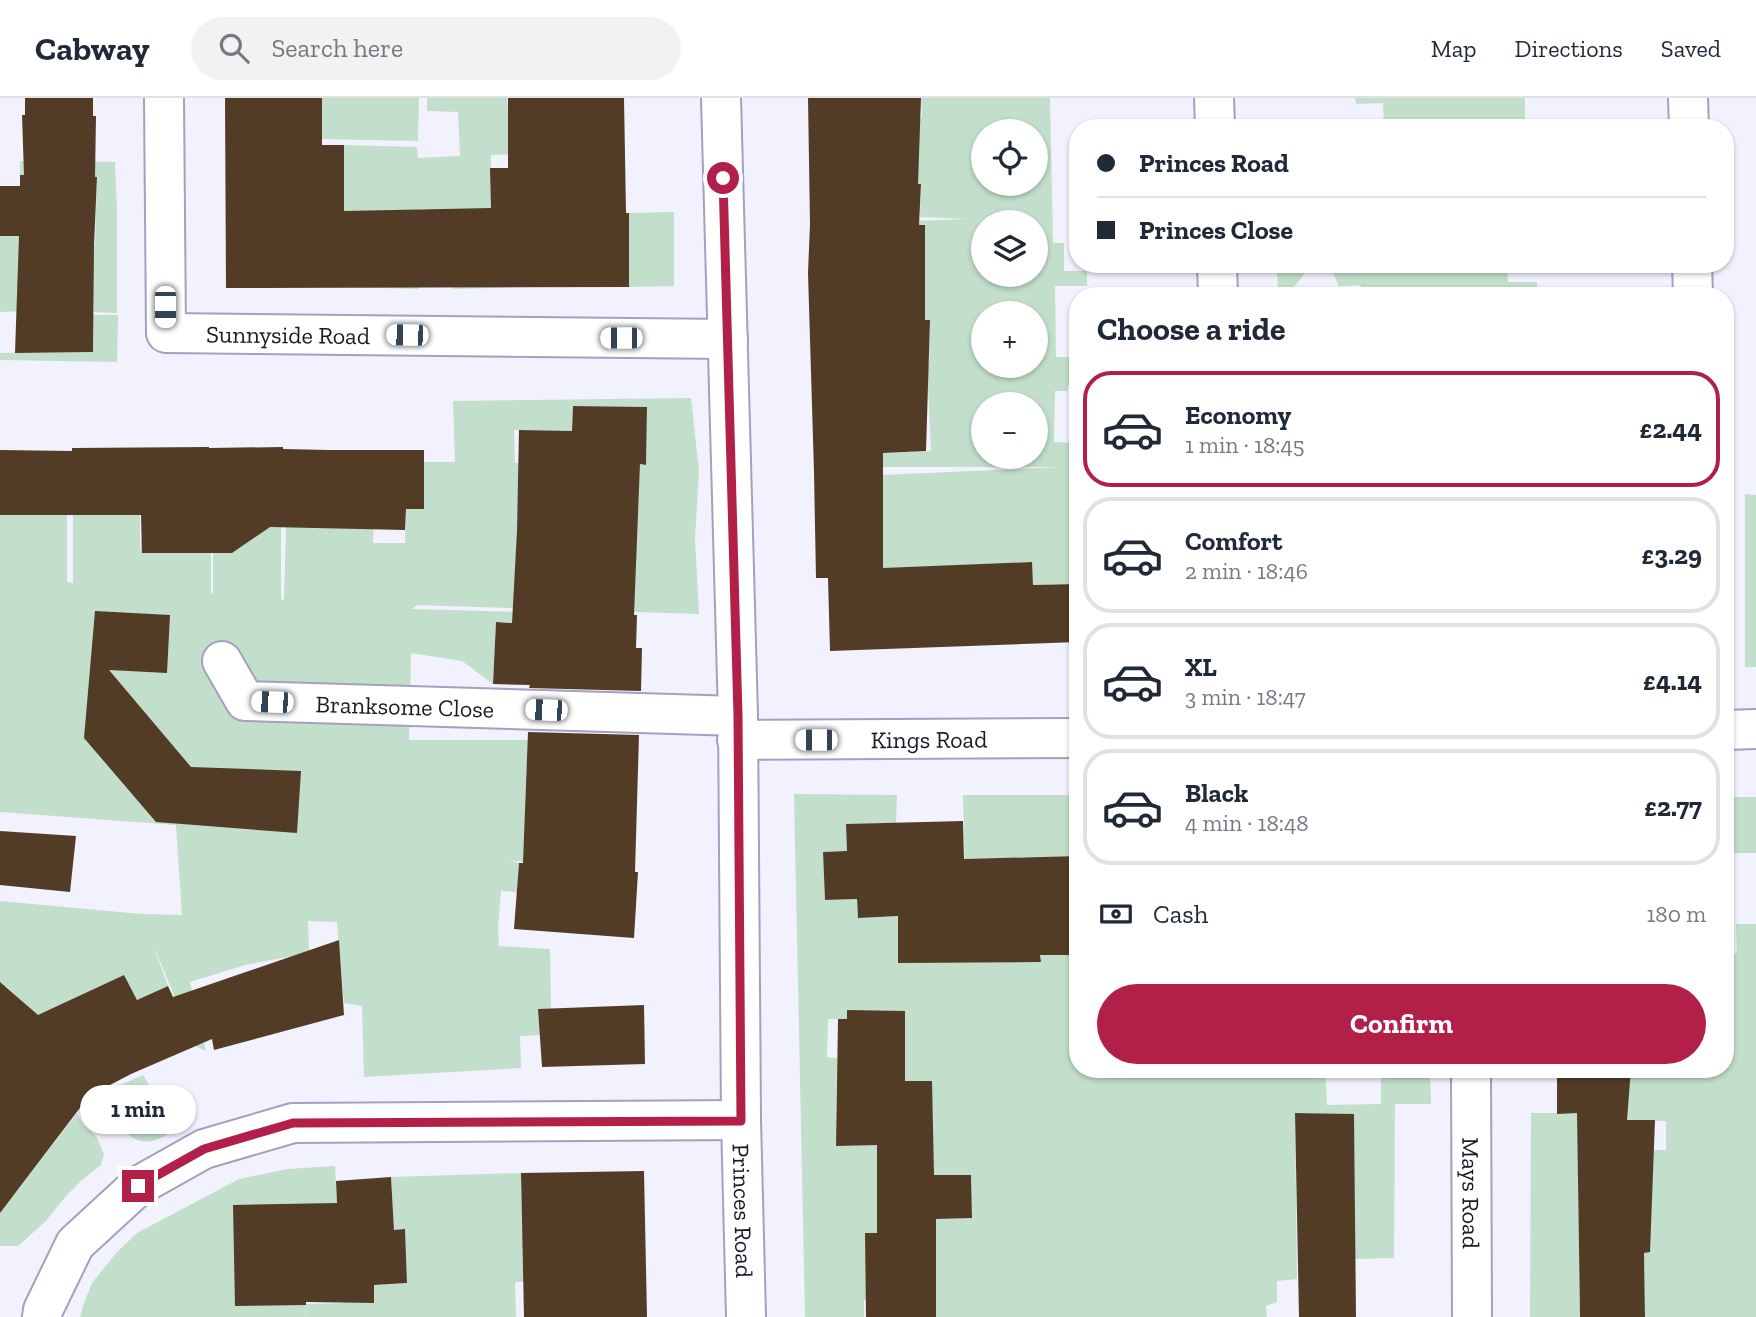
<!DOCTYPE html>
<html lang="en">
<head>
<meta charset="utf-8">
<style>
	body { margin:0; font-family:"Zilla Slab",serif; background:#f2f2f3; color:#1f2937; height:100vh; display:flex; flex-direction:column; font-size:26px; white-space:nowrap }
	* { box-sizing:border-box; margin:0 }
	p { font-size:23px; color:#747a83 }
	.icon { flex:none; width:38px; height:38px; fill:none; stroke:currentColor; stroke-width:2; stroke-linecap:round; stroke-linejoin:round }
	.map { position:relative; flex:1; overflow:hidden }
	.details { position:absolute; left:1069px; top:189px; width:665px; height:791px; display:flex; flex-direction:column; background:#fff; border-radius:28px; box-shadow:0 2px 5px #0004 }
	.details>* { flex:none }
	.top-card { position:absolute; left:1069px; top:21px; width:665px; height:154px; border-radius:28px; box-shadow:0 2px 5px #0004; display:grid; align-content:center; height:154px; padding:0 28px; background:#fff }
	.fabs { position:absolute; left:971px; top:21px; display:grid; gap:14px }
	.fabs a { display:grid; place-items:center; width:77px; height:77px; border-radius:50%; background:#fff; box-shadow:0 2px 5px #0004; font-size:35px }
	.end { position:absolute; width:32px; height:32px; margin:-16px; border:9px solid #b22049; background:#fff; box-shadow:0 0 0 4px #fff }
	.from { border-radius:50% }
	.bubble { position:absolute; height:49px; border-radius:24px; background:#fff; box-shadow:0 2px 5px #0004; font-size:23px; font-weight:700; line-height:49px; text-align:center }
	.car { position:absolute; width:21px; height:42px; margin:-21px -10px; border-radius:9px; box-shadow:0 0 5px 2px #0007; background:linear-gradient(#fff 24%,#345 0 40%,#fff 0 76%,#345 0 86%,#fff 0) }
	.top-card b { display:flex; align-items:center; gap:24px; height:66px; font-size:26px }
	.top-card b+b { border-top:2px solid #e0e1e3 }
	.top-card i { width:18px; height:18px; background:#1f2937 }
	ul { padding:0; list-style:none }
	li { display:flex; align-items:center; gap:21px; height:116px; margin:0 14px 10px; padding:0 14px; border:4px solid #e0e1e3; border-radius:28px }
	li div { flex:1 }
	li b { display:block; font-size:26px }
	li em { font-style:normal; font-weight:700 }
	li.active { border-color:#b22049 }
	li>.icon { width:63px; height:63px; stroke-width:1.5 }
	h2 { padding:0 28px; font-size:32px; line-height:84px }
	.pay { display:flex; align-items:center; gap:18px; height:77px; padding:0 28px; font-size:26px }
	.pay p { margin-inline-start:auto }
	.primary-button { display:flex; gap:14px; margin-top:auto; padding:14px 28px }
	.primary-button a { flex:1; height:80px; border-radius:42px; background:#b22049; color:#fff; font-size:28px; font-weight:700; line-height:80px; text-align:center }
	header { display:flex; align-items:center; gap:42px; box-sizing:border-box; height:98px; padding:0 35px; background:#fff; border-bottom:2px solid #e0e1e3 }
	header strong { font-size:33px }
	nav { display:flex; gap:38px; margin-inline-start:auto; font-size:24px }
	.search { width:490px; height:63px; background:#f2f2f3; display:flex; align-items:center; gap:18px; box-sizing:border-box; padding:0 24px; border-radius:38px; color:#747a83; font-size:26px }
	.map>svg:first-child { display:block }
	.green { fill:#c2dfcb; fill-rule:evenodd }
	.building { fill:#533c26 }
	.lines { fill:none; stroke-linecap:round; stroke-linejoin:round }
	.minor-casing { stroke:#a3a0c0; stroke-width:42 }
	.minor { stroke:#fff; stroke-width:38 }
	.route { stroke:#b22049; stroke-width:9 }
	.labels { text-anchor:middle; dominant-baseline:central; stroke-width:7; stroke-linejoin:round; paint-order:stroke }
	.street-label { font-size:24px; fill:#1c1a26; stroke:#f2f1fe }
</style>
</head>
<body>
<header>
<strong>Cabway</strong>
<div class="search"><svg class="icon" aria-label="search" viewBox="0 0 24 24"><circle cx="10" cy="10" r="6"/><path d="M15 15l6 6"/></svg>Search here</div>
<nav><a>Map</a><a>Directions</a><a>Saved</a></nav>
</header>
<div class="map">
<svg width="1756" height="1219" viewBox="0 0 1756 1219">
	<rect width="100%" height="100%" fill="#f2f1fe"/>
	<path class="green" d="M322,0H419L418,43L322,41Z
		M427,0H507L508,13L537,56L491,57V113L528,189L453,191L451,113L418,111V191L342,189L344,47L417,49L418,60L460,58L458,14L427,13Z
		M921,0H1050L1053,145H1064V173H1087V188H1055L1056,259H1078V287H1068L1067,293H1055L1054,344L1072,345V357L1078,358V486L1033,487L1031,464L943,468L871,479L882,377L1061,369H883V355L931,353L928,290L883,291L929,267L930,231H919L885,128V124L968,121L920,119L921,87H880L879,54H919V24L922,18ZM984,33H1036V86H984ZM984,124H1036V177H984ZM984,215H1036V268H984ZM984,306H1036V359H984Z
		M1355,0H1525V24H1516V30H1384L1383,5L1356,6Z
		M20,63L115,64L117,112V215L94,214L93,172L29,213L0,214V138H19L20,147L95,148L97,80L20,77Z
		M674,114V188L629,189V115Z
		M1277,166H1301L1307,173L1292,191L1298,198H1278Z
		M1334,166H1507L1508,184H1537L1538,198H1367L1360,187L1339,188L1331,171Z
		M93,217H118L117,264L0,262V255L93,254Z
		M691,300L699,373L695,441L699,516L417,507L412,511L555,515V526L496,524L493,586L462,563L411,555L409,642H528L525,712L558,768L508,762L519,765L517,794L501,793L498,829L499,848L550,851L551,911H538L540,937L520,938L521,970L364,979L362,908L344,905L337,824L308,823L309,855L245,867L190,884L206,953L195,948L152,844L168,888L137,902L124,877L92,892L104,916L43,923L6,888L0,892V803L141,816L182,817L176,727L0,714V417H67V484L73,485V416L140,415V454L142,438H171L211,415V495L213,496V455H232L255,439L256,427H281V501L284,502L286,429L374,416L373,445H405L406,411H423L424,364H455L453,303ZM573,308L647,309L646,367L640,366L637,438L517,433L518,394L563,395L564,365H515L514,332L572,333Z
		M1745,396L1756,397V569H1745Z
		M794,696L897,697L896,726H846L847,753L823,754L825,802L857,801L858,820L898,818V849L967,848L963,697H1078V758L969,761L1041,863L1040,857H1078V971H1325L1327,1007L1381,1006V971H1430L1431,1006H1395L1394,1160L1355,1161L1354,1016L1295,1015L1297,1181L1277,1183V1204L1266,1208L1267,1219H936L935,1121L972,1120L971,1077H930L877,1055V1135L865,1136L866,1177L886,1202H864V1219H805ZM847,913H905V983H931L836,1048L837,960L827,959L828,921H847Z
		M1726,699H1756V755H1726Z
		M1736,826H1756V1219H1645L1644,1155L1653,1052H1666V1023L1580,1021L1578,1091L1580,1219H1530L1531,1015H1627L1631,971H1726V856L1737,855Z
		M143,977L168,1018L184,1014V1028C173,1033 163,1040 152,1043C126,1049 110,1013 102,995Z
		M77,1015L83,1027L96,1038L104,1056L101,1067L82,1082L66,1098L45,1124L18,1148H0V1081L17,1093Z
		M335,1068L340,1155L235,1158L236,1208L342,1205H374V1187L407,1185L405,1132H394L391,1079L521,1075L522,1130L538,1184H515L516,1219H306L305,1217V1219H80L83,1208L92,1185L117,1154L137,1135L239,1081L287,1071Z"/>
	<path class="building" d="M25,0H93V18H96L95,79H97L94,148L93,254L15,255L19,138H0V88H20V77H24L22,17H25Z
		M225,0H322V47H344V113L491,110L490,70H508V0H624L626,115H629V189L226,190Z
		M808,0H921L918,86H921L919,127H925V222H930L926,353L883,355V470L1032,464L1033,487L1078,486V544L830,553L828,480H816L814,374L808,175L810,126Z
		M573,308L647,309L646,367L640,366L634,517H637L636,550H642L641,593L529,590L530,587L493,586L496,524L512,525L517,433L519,332L572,333Z
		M209,349V350L283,349V351L329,352H424V411H406L405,432L270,429L232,455H142L141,417H0V352L72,353V350Z
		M95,513L170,517L167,575L109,572L191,669L301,673L297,735L156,724L84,640Z
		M528,634L639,637L635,774H638L634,840L514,831L519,765H523Z
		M963,723L964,761L1078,758V857H1040L1041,864L898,865V818L858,820L857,801L825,802L823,754L847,753L846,726Z
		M0,733L76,738L70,794L0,787Z
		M339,842L344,917L214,952L212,941L131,976L89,998L0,1115V884L38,917L124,877L137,902L168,888L173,899Z
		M644,907L645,966L542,969L538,911Z
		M847,912L905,913V983H932L934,1077H971L972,1120L936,1121V1219H866L865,1135H877V1047L836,1048L838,921H847Z
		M1557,971H1631L1627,1022H1655L1650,1154L1644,1155L1645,1219H1580L1577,1015L1557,1016Z
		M1295,1015L1354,1016L1356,1219H1299Z
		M644,1073L647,1219H524L521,1075Z
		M391,1079L394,1132L405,1131L407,1185L374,1187V1205L306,1204V1207L235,1208L233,1107L337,1105L336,1083Z"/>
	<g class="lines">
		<defs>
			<g id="minor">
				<path id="s1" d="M164,0L166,235L728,241"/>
				<path id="s2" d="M721,0L738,618L741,1022L746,1219"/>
				<path d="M1214,0L1215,30"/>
				<path d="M1688,0L1689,30"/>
				<path d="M1217,166L1218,198"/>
				<path d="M1692,166L1693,198"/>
				<path id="s3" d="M222,563L245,603L738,618"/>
				<path d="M1726,632L1756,631"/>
				<path id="s4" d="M737,642L1078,640"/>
				<path id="s5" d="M1471,971L1472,1219"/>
				<path d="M42,1219L43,1212L75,1146L138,1088L204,1051L293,1025L741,1022"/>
			</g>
		</defs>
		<use href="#minor" class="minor-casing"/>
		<use href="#minor" class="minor"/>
	</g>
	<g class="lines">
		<path class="route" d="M138,1088L204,1051L293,1025L741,1023L738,618L723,80"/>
	</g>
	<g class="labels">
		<g class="street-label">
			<text stroke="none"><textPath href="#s1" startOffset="357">Sunnyside Road</textPath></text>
			<text stroke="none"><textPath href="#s3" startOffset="206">Branksome Close</textPath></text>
			<text stroke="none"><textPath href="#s4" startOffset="192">Kings Road</textPath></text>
			<text stroke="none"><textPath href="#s5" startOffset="124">Mays Road</textPath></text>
			<text stroke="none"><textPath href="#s2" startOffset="1113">Princes Road</textPath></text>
		</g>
	</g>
</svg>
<div class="fabs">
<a><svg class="icon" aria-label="locate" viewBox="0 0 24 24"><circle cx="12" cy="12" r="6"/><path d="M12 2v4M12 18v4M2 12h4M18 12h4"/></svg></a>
<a><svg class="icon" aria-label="layers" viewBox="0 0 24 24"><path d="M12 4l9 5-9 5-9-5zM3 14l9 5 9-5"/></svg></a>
<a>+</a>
<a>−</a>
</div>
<i class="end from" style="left:723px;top:80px"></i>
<i class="end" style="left:138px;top:1088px"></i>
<div class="bubble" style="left:80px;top:987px;width:116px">1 min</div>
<i class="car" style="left:165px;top:209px;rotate:180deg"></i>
<i class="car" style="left:407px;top:237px;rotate:271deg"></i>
<i class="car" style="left:621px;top:240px;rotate:270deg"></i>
<i class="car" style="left:272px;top:604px;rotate:272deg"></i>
<i class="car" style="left:546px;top:612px;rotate:272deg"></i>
<i class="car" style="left:816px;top:642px;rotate:270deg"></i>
<div class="top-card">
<b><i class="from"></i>Princes Road</b>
<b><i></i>Princes Close</b>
</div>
<section class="details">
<h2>Choose a ride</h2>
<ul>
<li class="active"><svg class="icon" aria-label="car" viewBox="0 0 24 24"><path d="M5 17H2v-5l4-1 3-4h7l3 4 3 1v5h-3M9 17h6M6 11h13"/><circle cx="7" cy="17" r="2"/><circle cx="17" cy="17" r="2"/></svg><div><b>Economy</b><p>1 min · 18:45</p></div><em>£2.44</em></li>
<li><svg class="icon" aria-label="car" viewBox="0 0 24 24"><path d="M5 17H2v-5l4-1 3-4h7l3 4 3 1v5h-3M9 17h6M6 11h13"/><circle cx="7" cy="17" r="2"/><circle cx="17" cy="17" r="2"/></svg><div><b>Comfort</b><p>2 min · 18:46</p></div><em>£3.29</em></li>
<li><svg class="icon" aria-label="car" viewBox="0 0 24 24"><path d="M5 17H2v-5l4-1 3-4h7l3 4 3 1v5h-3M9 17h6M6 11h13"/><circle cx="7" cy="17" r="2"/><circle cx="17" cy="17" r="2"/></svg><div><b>XL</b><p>3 min · 18:47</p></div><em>£4.14</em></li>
<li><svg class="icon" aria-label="car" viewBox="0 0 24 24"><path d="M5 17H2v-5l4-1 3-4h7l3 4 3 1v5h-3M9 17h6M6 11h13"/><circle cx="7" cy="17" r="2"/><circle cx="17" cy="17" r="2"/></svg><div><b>Black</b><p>4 min · 18:48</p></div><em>£2.77</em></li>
</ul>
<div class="pay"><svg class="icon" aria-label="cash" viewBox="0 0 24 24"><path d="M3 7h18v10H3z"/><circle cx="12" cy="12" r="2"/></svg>Cash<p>180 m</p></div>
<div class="primary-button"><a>Confirm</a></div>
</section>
</div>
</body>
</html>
